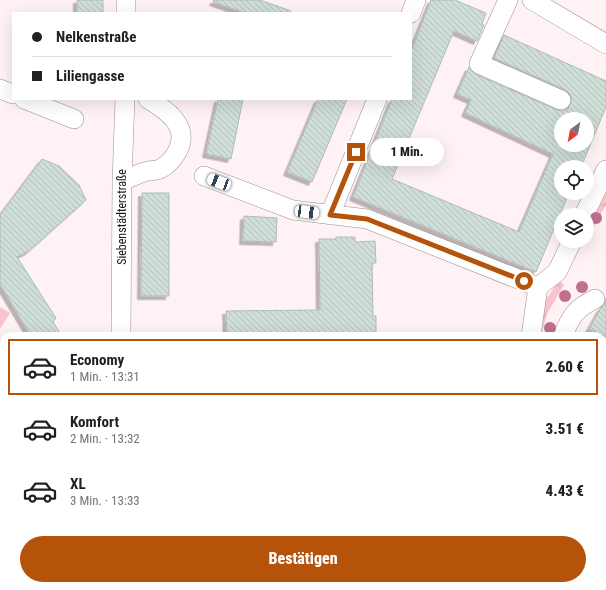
<!DOCTYPE html>
<html lang="de">
<head>
<meta charset="utf-8">
<style>
	body { margin:0; font-family:"Roboto Condensed",sans-serif; background:#f2f2f2; color:#202124; height:100vh; display:flex; flex-direction:column; font-size:15px; white-space:nowrap }
	* { box-sizing:border-box; margin:0 }
	p { font-size:13px; color:#757577 }
	.icon { flex:none; width:22px; height:22px; fill:none; stroke:currentColor; stroke-width:2; stroke-linecap:round; stroke-linejoin:round }
	.map { position:relative; flex:1; overflow:hidden }
	.drawer { position:absolute; left:0px; top:332px; width:606px; height:258px; display:flex; flex-direction:column; background:#fff; border-radius:12px 12px 0 0; box-shadow:0 4px 16px #0002 }
	.drawer>* { flex:none }
	.banner { position:absolute; left:12px; top:12px; width:400px; height:88px; border-radius:0px; box-shadow:0 4px 16px #0002; display:grid; align-content:center; height:88px; padding:0 20px; background:#fff }
	.needle { width:26px; rotate:212deg }
	.buttons { position:absolute; left:554px; top:112px; display:grid; gap:8px }
	.buttons a { display:grid; place-items:center; width:40px; height:40px; border-radius:50%; background:#fff; box-shadow:0 4px 16px #0002; font-size:20px }
	.end { position:absolute; width:18px; height:18px; margin:-9px; border:5px solid #b45309; background:#fff; box-shadow:0 0 0 2px #fff }
	.from { border-radius:50% }
	.bubble { position:absolute; height:28px; border-radius:14px; background:#fff; box-shadow:0 4px 16px #0002; font-size:13px; font-weight:800; line-height:28px; text-align:center }
	.car { position:absolute; width:12px; height:24px; margin:-12px -6px; border-radius:5px; box-shadow:0 0 3px 1px #0007; background:linear-gradient(#fff 24%,#345 0 40%,#fff 0 76%,#345 0 86%,#fff 0) }
	.banner b { display:flex; align-items:center; gap:14px; height:38px; font-size:15px }
	.banner b+b { border-top:1px solid #e0e0e0 }
	.banner i { width:10px; height:10px; background:#202124 }
	ul { padding:7px 0 0; list-style:none }
	li { display:flex; align-items:center; gap:12px; height:56px; margin:0 8px 6px; padding:0 12px; border:2px solid transparent; border-radius:0px }
	li div { flex:1 }
	li b { display:block; font-size:15px }
	li em { font-style:normal; font-weight:800 }
	li.on { border-color:#b45309 }
	li>.icon { width:36px; height:36px; stroke-width:1.5 }
	.primary-button { display:flex; gap:8px; margin-top:auto; padding:8px 20px }
	.primary-button a { flex:1; height:46px; border-radius:24px; background:#b45309; color:#fff; font-size:16px; font-weight:800; line-height:46px; text-align:center }
	.map>svg:first-child { display:block }
	.grass { fill:url(#grass-tufts) }
	.pitch { fill:#f9c3cd }
	.building { fill:url(#building-back-hatch); stroke:#afbcb6; fill-rule:evenodd; filter:url(#shadow) }
	.lines { fill:none; stroke-linecap:round; stroke-linejoin:round }
	.minor-casing { stroke:#9c8e90; stroke-width:20 }
	.minor { stroke:#fff; stroke-width:19 }
	.tree { fill:#bf708f }
	.route { stroke:#b45309; stroke-width:5 }
	.labels { text-anchor:middle; dominant-baseline:central; stroke-width:3.5; stroke-linejoin:round; paint-order:stroke }
	.street-label { font-size:12px; fill:#1b1617; stroke:#fff }
</style>
</head>
<body>
<div class="map">
<svg width="606" height="590" viewBox="0 0 606 590">
	<defs>
		<pattern id="grass-tufts" width="24" height="20" patternUnits="userSpaceOnUse"><rect width="24" height="20" fill="#f9c3cd"/><path d="M3 7l-1-3M5 7V3M7 7l1-3M15 17l-1-3M17 17v-4M19 17l1-3" fill="none" stroke="#d5a7af"/></pattern>
		<pattern id="building-back-hatch" width="6" height="6" patternUnits="userSpaceOnUse"><rect width="6" height="6" fill="#d0ded8"/><path d="M-1 5l2 2M0 0l6 6M5-1l2 2" fill="none" stroke="#b2beb9"/></pattern>
		<filter id="shadow"><feDropShadow dx="-3.5" dy="3.5" stdDeviation="0" flood-color="#0004"/></filter>
	</defs>
	<rect width="100%" height="100%" fill="#fff2f4"/>
	<path class="grass" d="M606,185V205L587,239V228Z
		M559,280L564,285L547,314L541,336H536L545,301Z
		M513,586H592V590H513Z"/>
	<path class="pitch" d="M0,307L10,313L0,329Z"/>
	<path class="building" d="M77,0H103V13H77Z
		M214,0H260L291,11V13H245L213,2Z
		M431,0H455L486,13L482,24L484,25L477,41L454,31L392,179L519,232L553,154L465,113L471,100L457,94L469,67L475,74L557,110L563,111L568,109L572,99L570,94L566,90L494,58L504,35L606,81V107L581,167H561V193H569L536,272L353,197L392,99H411V51ZM561,119H587V145H561Z
		M218,99H243L231,159L206,154Z
		M318,99H347L312,182L287,172Z
		M42,159L59,166L79,185L86,200L29,251L17,257L56,318L53,322L62,336H31L0,284V215Z
		M142,193H169V296H141Z
		M244,216L277,218L276,242L243,241Z
		M336,237H355V242L375,241L376,263H372L373,316H376V336H227L226,311L320,310L319,239H336Z
		M606,298V337L589,329L600,309L604,305Z"/>
	<g class="lines">
		<defs>
			<path id="minor" d="M508,0L479,64L561,100
				M532,0L606,44
				M126,13V0
				M411,13L416,0
				M0,89L13,94
				M24,99L74,119
				M204,176L293,210L367,219L538,287
				M122,181C130,178 139,173 148,171C152,170 156,171 160,169C168,165 173,159 177,152C191,127 167,110 148,99
				M330,215L377,99
				M584,215L606,170
				M121,336L122,181L125,99
				M531,336L538,287L557,272L572,241
				M563,336C570,317 576,308 595,299
				M0,381L4,383
				M602,391H606
				M99,590V586"/>
		</defs>
		<use href="#minor" class="minor-casing"/>
		<use href="#minor" class="minor"/>
	</g>
	<g class="tree">
		<circle cx="596" cy="218" r="6"/>
		<circle cx="582" cy="287" r="6"/>
		<circle cx="565" cy="296" r="6"/>
		<circle cx="550" cy="328" r="6"/>
	</g>
	<g class="lines">
		<path class="route" d="M356,152L330,215L367,219L524,281"/>
	</g>
	<g class="labels">
		<g class="street-label">
			<text transform="translate(122 217) rotate(-90)">Siebenstädterstraße</text>
		</g>
	</g>
</svg>
<div class="buttons">
<a><svg class="needle" viewBox="-14 -14 28 28"><path d="M0-13l5 13h-10z" fill="#e53935"/><path d="M0 13l5-13h-10z" fill="#757577"/></svg></a>
<a><svg class="icon" aria-label="locate" viewBox="0 0 24 24"><circle cx="12" cy="12" r="6"/><path d="M12 2v4M12 18v4M2 12h4M18 12h4"/></svg></a>
<a><svg class="icon" aria-label="layers" viewBox="0 0 24 24"><path d="M12 4l9 5-9 5-9-5zM3 14l9 5 9-5"/></svg></a>
</div>
<i class="end from" style="left:524px;top:281px"></i>
<i class="end" style="left:356px;top:152px"></i>
<div class="bubble" style="left:370px;top:138px;width:74px">1 Min.</div>
<i class="car" style="left:219px;top:182px;rotate:291deg"></i>
<i class="car" style="left:307px;top:212px;rotate:97deg"></i>
<div class="banner">
<b><i class="from"></i>Nelkenstraße</b>
<b><i></i>Liliengasse</b>
</div>
<section class="drawer">
<ul>
<li class="on"><svg class="icon" aria-label="car" viewBox="0 0 24 24"><path d="M5 17H2v-5l4-1 3-4h7l3 4 3 1v5h-3M9 17h6M6 11h13"/><circle cx="7" cy="17" r="2"/><circle cx="17" cy="17" r="2"/></svg><div><b>Economy</b><p>1 Min. · 13:31</p></div><em>2.60 €</em></li>
<li><svg class="icon" aria-label="car" viewBox="0 0 24 24"><path d="M5 17H2v-5l4-1 3-4h7l3 4 3 1v5h-3M9 17h6M6 11h13"/><circle cx="7" cy="17" r="2"/><circle cx="17" cy="17" r="2"/></svg><div><b>Komfort</b><p>2 Min. · 13:32</p></div><em>3.51 €</em></li>
<li><svg class="icon" aria-label="car" viewBox="0 0 24 24"><path d="M5 17H2v-5l4-1 3-4h7l3 4 3 1v5h-3M9 17h6M6 11h13"/><circle cx="7" cy="17" r="2"/><circle cx="17" cy="17" r="2"/></svg><div><b>XL</b><p>3 Min. · 13:33</p></div><em>4.43 €</em></li>
</ul>
<div class="primary-button"><a>Bestätigen</a></div>
</section>
</div>
</body>
</html>
